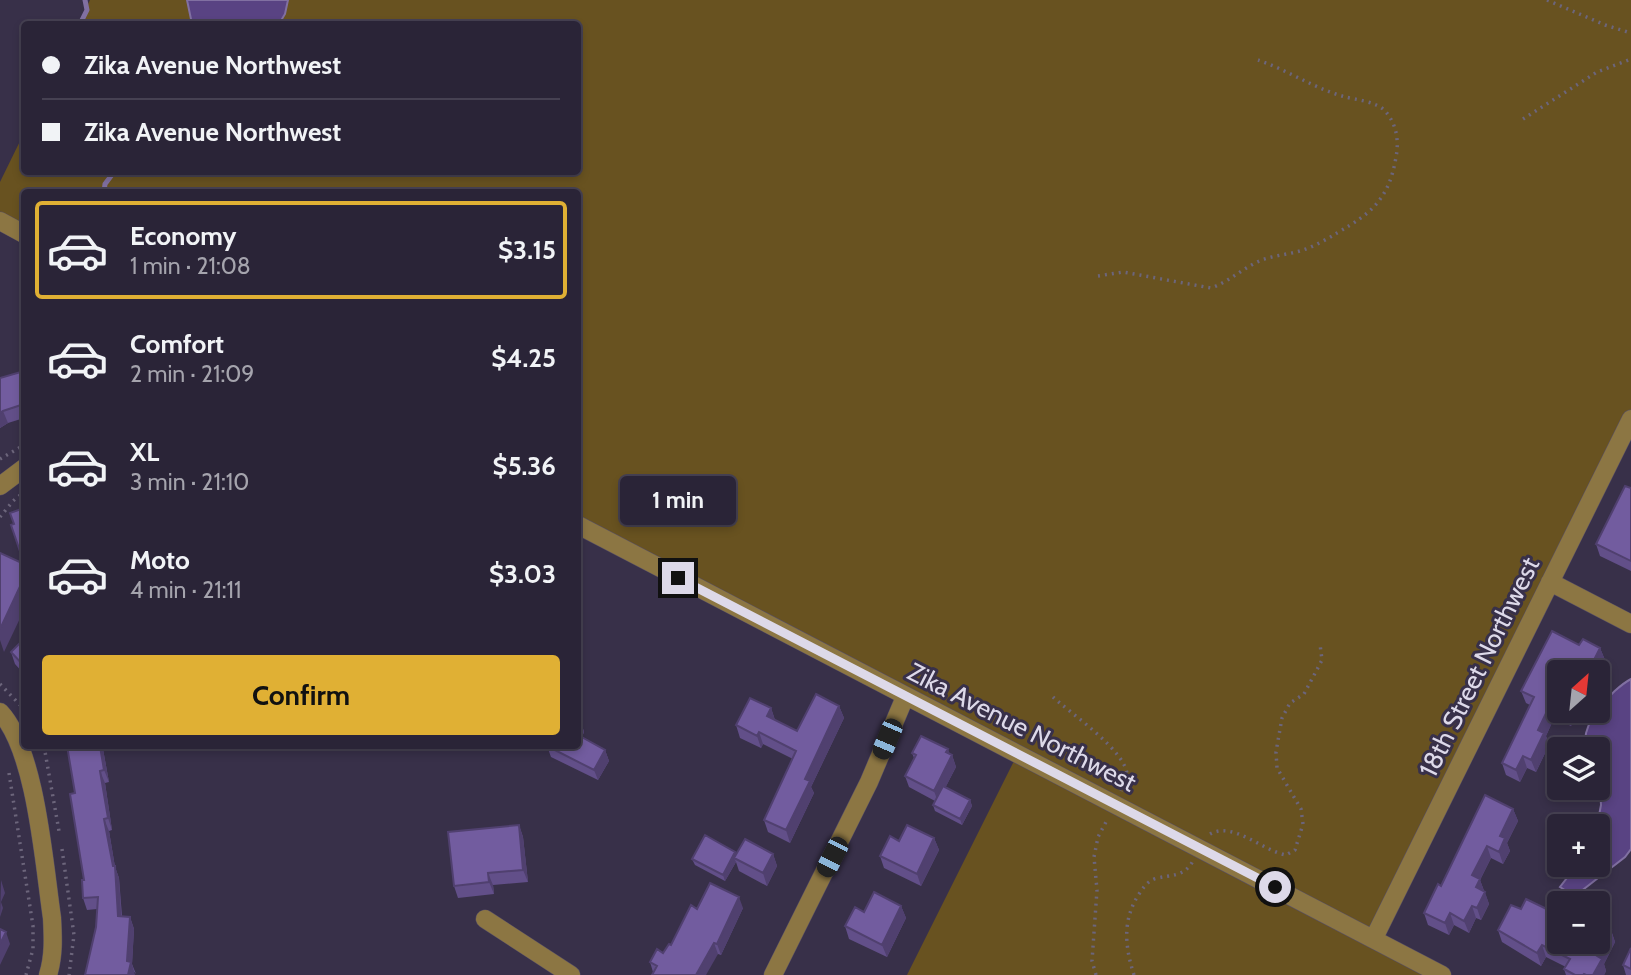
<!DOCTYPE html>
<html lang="en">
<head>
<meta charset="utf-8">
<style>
	body { margin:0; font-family:Cabin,sans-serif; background:#363042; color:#f1f3f6; height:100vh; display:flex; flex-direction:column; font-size:26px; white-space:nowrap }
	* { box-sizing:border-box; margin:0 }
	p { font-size:23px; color:#a5a4ad }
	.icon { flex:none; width:38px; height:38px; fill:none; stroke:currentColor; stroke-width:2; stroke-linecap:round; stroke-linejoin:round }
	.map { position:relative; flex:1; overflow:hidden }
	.panel { position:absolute; left:21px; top:189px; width:560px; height:560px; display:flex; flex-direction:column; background:#2a2437; border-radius:7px; box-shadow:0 4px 10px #0003,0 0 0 2px #464152 }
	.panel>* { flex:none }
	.guide { position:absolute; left:21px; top:21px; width:560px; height:154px; border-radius:7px; box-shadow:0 4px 10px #0003,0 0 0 2px #464152; display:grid; align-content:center; height:154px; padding:0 21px; background:#2a2437 }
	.needle { width:46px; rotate:27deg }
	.controls { position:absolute; left:1547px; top:660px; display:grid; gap:14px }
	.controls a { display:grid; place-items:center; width:63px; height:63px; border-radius:7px; background:#2a2437; box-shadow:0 4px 10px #0003,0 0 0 2px #464152; font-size:35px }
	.end { position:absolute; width:32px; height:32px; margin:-16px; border:9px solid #ddd9e9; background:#111; box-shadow:0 0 0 4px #111 }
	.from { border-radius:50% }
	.bubble { position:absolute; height:49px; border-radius:7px; background:#2a2437; box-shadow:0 4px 10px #0003,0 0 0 2px #464152; font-size:23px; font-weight:700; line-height:49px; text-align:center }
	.car { position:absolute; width:21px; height:42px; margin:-21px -10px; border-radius:9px; box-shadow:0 0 5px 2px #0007; background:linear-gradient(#222 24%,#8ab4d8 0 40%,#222 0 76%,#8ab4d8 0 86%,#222 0) }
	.guide b { display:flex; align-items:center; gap:24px; height:66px; font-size:26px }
	.guide b+b { border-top:2px solid #464152 }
	.guide i { width:18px; height:18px; background:#f1f3f6 }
	ul { padding:12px 0 0; list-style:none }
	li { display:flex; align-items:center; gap:21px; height:98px; margin:0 14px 10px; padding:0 7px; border:4px solid transparent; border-radius:7px }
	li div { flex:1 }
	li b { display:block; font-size:26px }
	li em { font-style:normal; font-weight:700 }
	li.on { border-color:#e0b034 }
	li>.icon { width:63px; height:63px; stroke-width:1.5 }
	.action { display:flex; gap:14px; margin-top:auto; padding:14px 21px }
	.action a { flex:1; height:80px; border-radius:7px; background:#e0b034; color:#111; font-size:28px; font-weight:700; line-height:80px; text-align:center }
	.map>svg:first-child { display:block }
	.green { fill:#685220 }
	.water { fill:#594383; stroke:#8170a2; stroke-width:2 }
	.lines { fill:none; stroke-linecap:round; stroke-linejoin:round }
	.stream { stroke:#8170a2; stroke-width:5 }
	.minor-casing { stroke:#564e66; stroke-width:19 }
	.path { stroke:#6c657b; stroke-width:3.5; stroke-dasharray:2 5; stroke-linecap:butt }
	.minor { stroke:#8c7643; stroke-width:18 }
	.wall { fill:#624f89 }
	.shaded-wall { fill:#50406f }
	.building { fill:#725c9f; stroke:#50406f; stroke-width:2 }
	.route { stroke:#ddd9e9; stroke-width:9 }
	.labels { text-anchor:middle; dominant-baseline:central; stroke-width:6; stroke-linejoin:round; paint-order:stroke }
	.street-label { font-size:26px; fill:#ddd9e9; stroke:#383049 }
</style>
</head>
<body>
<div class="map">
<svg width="1631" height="975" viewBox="0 0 1631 975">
	<rect width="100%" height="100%" fill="#383049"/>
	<path class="green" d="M90,0H1631V419L1374,938L1440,975H907L1017,755L578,525V192H24V234L0,221V182L24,133V172H578V24H78Z"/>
	<path class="water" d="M187,0H288L285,14L279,24H192Z
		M1631,679V849L1625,857L1580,892H1568L1560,887L1577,865L1598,864L1597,826L1601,805L1598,749H1587C1577,727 1612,689 1631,679Z"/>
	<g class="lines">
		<path class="stream" d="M80,24L87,10L85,0
			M104,192L105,184L114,172"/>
		<defs>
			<path id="minor" d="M0,221L24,234
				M0,486L24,468
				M578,525L1442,975
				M1550,582L1631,624
				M0,712C36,750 44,864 52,918C53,937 54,956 48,975
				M485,919L571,975
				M1374,938L1631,419
				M773,975L869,782L905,697"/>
		</defs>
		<use href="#minor" class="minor-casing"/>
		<path class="path" d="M1547,0L1605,25L1631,33
			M1523,119L1597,72L1631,59
			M314,172L341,175
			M1098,276L1123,272L1211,288C1228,282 1241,270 1257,262C1272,255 1288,255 1303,250C1315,246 1327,239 1337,233C1372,213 1389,199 1396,157C1399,142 1397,125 1386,112C1377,101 1355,100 1342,96C1312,87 1287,70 1258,60
			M0,459L24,445
			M0,517L13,501L24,492
			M0,684L24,709
			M1053,697C1070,713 1128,752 1127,776C1127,781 1123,787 1121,791
			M44,746L59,831
			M9,773L33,926V949L26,975
			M1210,834C1233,821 1263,851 1286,855L1295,850L1303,824L1301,809L1277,768L1276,752L1282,718L1290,703L1304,694L1322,660L1320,644
			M62,849L74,935L69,975
			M1096,975L1092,961L1097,890L1094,857L1098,837L1107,820
			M1134,975C1125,947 1122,920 1139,894C1143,888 1147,882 1154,879C1171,874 1183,878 1193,861"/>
		<use href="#minor" class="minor"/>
	</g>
	<path class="wall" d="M24,371V418L8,423L0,428V378Z
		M1631,488V571L1600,556L1596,544Z
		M24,639V674L15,664L11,652Z
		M1579,645L1600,648L1605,660L1559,672L1579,710L1571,726L1554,718L1546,736L1549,745L1536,772L1527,768L1520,782L1506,775L1502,763L1530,705L1526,703L1521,691Z
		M839,706L844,718L811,787L814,793L790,843L768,832L764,820L793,759L763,744L761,748L740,738L736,725L771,708L775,720L797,731Z
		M581,722L584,732L582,737L605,750L609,761L598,780L551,757L547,746Z
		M67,746H112L113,747L103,749L109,782L105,783L112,830L109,831L115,867L119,878L122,916L130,917L134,929L132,964L136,974L96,927L97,909L87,910L83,898L84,880L75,793Z
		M948,749L949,754L952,755L956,767L945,788L970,800L972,806L962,825L935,811L933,805L935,801L909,787L905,776L914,758L912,753Z
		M1513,809L1518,821L1507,843L1510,851L1503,864L1491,858L1480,880L1489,904L1481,920L1476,918L1469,933L1454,925L1449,935L1428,925L1424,913L1441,886Z
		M519,825L523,837L528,882L493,885L494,894L458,898L454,886Z
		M934,838L939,850L921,886L884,868L880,856L899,841Z
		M773,854L777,866L767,886L739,871L736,862L725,881L695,865L692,859L736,855Z
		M901,906L906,918L887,957L849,939L845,926L864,912Z
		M743,908L721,955L718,954L653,972L650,962L663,953L671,945L697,909Z
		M1498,930L1559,942L1611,930L1615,942L1604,964L1606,971L1604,975H1566L1564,969L1566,967L1546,957L1541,966L1502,942Z
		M1631,948V975H1626L1623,965Z"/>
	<path class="shaded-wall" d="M3,411L8,423L0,428V413Z
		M24,578V610L4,652L0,640V629Z
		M1600,648L1605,660L1598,674V672H1588Z
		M1550,705L1554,718L1546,736L1549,745L1536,772L1531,760L1538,730Z
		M839,706L844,718L811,787L814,793L790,843L786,830L805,779Z
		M771,708L775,720L767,716Z
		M1569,710H1579L1571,726L1567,714Z
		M581,722L584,732L578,744V727Z
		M759,732L763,744L761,748L757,736Z
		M100,746H101L103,749L109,782L104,770Z
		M948,749L951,758L952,755L956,767L938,802L934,791Z
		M605,750L609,761L598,780L594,770Z
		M1523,756L1527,768L1520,782L1516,770Z
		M100,771L105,783L112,830L108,818Z
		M970,800L972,806L962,825L960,819Z
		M1513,809L1518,821L1507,843L1510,851L1503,864L1499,852L1500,836Z
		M104,819L109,831L115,867L119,878L122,928L118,916L113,866Z
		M519,825L523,837L528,882L523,870Z
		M934,838L939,850L921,886L917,874Z
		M1487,846L1491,858L1480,880L1484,891L1481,899L1472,875Z
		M735,852L738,858H734L736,862L725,881L723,875Z
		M773,854L777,866L767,886L763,873Z
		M488,873L493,885L494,894L489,882Z
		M1,880L5,893L1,902L3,908L0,917Z
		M1485,892L1489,904L1481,920L1477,908Z
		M739,897L743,908L721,955L717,944Z
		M901,906L906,918L887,957L882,945Z
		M1472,906L1476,918L1469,933L1464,921Z
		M1450,913L1454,925L1449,935L1445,923Z
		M130,917L134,929L132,964L135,975H128L127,961Z
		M1611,930L1615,942L1604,964L1606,971L1604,975H1593L1597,956Z
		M6,932L10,944L0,965V944Z
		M714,943L718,954L706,975H696Z
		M1542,945L1546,957L1541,966L1537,953Z"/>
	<path class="building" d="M24,371V404L3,411L0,413V378Z
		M1625,486L1631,488V561L1596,544Z
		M24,508V556L22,557L11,525L14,524L10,513Z
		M0,553L24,564V578L0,629Z
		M1552,631L1579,645L1583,639L1600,648L1588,672H1559V710L1550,705L1538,730L1544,733L1531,760L1523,756L1516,770L1502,763L1534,697L1521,691Z
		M24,639V666L11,652Z
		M816,694L839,706L805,779L810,781L786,830L764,820L796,751L759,732L757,736L736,725L750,698L771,708L767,716L797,731Z
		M1559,710H1569L1567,714Z
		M578,735L605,750L594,770L547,746H578Z
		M921,736L948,749L946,752L952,755L934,791L905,776L916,755L912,753Z
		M67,746H100L104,770L100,771L108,818L104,819L113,866H115L118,916L130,917L127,961L131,962L128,975H85L96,927L98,897L83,898L82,880H84L70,794L75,793Z
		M943,786L970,800L960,819L933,805Z
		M1485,795L1513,809L1500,836L1505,838L1499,852L1487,846L1472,875L1480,879L1476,887L1485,892L1477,908L1472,906L1464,921L1450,913L1445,923L1424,913L1438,884L1441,886Z
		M519,825L523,870L488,873L489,882L454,886L448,832Z
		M907,825L934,838L917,874L880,856L890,836L899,841Z
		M705,835L735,852L723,875L692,859Z
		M745,839L773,854L763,873L734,858Z
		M710,883L739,897L717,944L714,943L696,975H652L657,966L650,962L657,949L663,953L669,944L671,945L691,905L697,909Z
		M874,892L901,906L882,945L845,926L855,907L864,912Z
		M1526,899L1559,915V942H1598V923L1611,930L1597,956L1602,959L1593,975H1586L1584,974L1583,975H1575L1564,969L1570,959L1542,945L1537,953L1498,930L1511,905L1521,909Z
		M0,929L6,932L0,944Z
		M1631,948V969L1623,965Z"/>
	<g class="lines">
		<path class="route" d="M678,578L1275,887"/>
	</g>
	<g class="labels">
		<g class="street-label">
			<text transform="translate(1479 667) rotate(-64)">18th Street Northwest</text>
			<text transform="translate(1022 727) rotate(27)">Zika Avenue Northwest</text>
		</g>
	</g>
</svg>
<div class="controls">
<a><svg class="needle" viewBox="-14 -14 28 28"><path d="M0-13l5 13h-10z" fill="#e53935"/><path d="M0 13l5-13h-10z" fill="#a5a4ad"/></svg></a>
<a><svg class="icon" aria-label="layers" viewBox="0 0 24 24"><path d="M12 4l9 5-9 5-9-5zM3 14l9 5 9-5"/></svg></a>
<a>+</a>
<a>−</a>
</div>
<i class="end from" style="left:1275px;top:887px"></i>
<i class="end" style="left:678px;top:578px"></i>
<div class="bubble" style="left:620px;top:476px;width:116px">1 min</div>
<i class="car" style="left:887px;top:739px;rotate:203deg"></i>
<i class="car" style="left:832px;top:857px;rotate:207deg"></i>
<div class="guide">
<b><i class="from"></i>Zika Avenue Northwest</b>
<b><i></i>Zika Avenue Northwest</b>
</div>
<section class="panel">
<ul>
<li class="on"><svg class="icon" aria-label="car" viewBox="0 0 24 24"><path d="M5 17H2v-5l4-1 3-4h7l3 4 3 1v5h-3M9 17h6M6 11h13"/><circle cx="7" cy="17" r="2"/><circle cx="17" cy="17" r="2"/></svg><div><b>Economy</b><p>1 min · 21:08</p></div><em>$3.15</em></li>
<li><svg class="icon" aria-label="car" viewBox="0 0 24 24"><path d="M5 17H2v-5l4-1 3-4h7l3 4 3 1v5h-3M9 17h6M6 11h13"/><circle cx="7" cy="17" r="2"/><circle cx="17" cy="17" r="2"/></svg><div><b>Comfort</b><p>2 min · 21:09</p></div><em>$4.25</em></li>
<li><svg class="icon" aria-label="car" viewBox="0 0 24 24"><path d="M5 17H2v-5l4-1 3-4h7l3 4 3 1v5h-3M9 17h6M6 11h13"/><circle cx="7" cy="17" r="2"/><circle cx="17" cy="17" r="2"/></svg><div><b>XL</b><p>3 min · 21:10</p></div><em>$5.36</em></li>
<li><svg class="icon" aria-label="car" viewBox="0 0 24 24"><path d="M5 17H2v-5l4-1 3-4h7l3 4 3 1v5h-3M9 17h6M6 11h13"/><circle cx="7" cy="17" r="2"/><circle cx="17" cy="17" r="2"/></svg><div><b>Moto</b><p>4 min · 21:11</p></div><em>$3.03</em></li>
</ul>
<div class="action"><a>Confirm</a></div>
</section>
</div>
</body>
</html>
